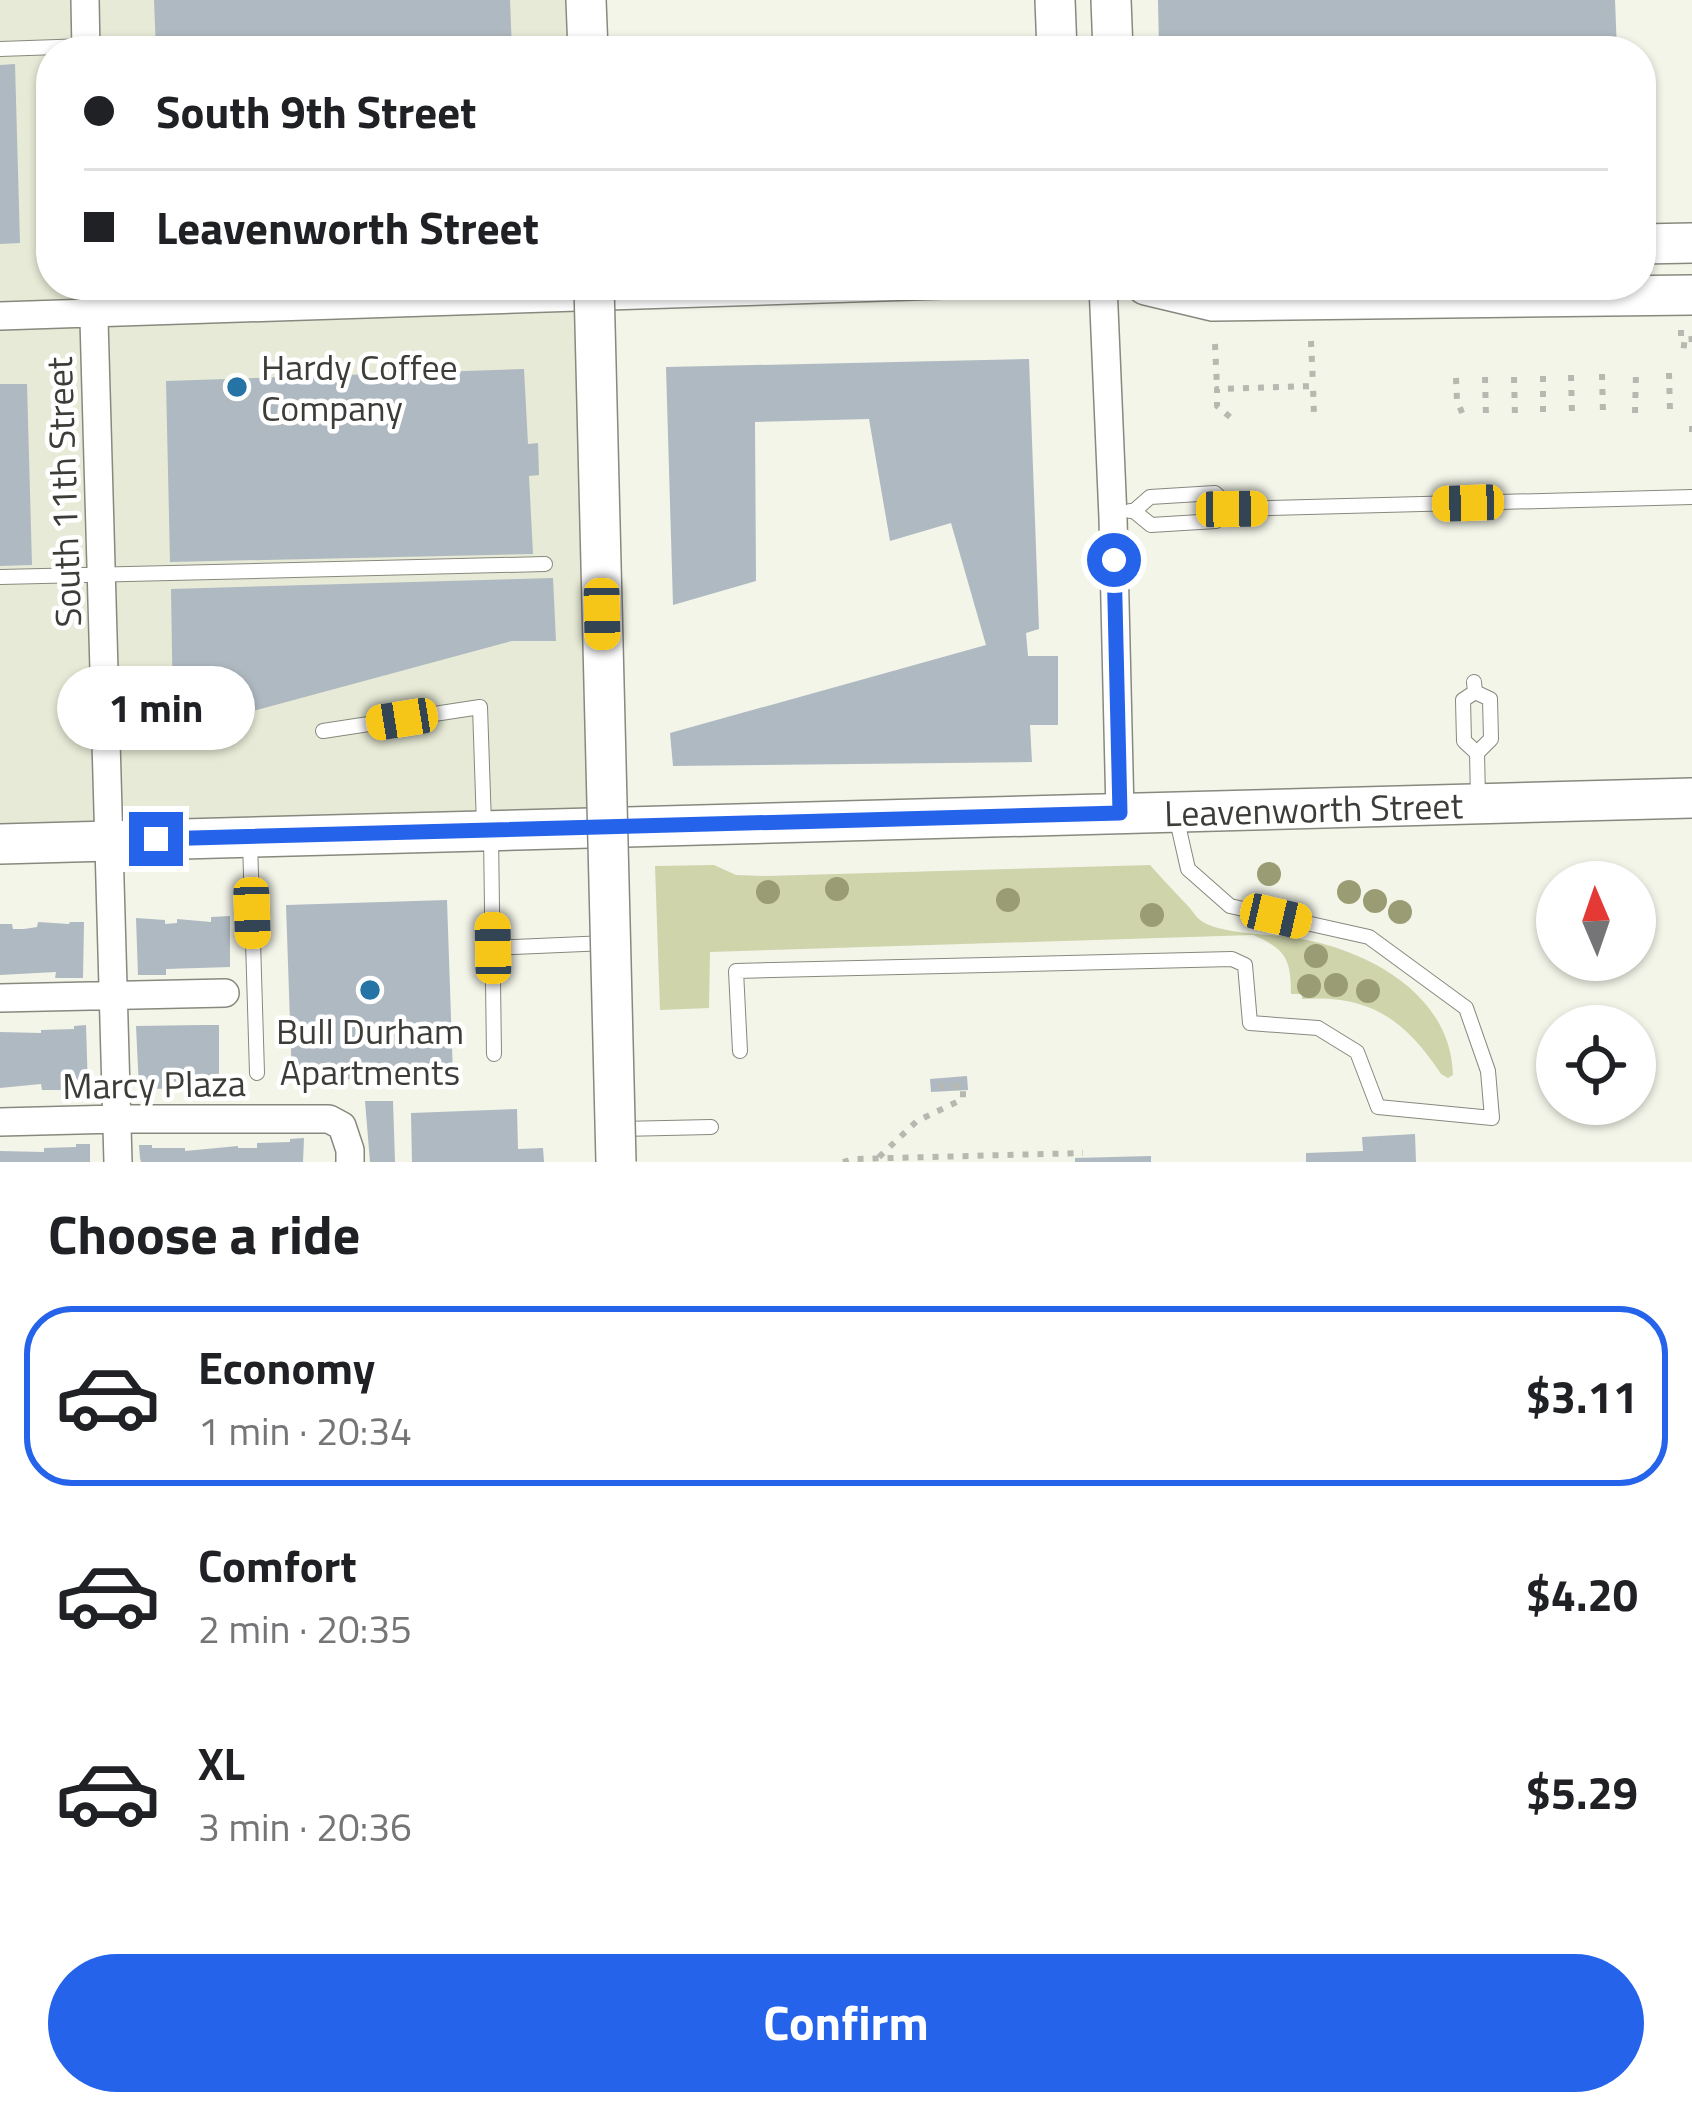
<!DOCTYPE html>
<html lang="en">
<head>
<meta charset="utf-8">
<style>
	body { margin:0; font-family:"Titillium Web",sans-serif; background:#f6f6f6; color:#202124; height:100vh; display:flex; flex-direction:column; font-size:45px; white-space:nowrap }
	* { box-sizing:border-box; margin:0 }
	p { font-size:39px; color:#757577 }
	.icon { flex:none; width:66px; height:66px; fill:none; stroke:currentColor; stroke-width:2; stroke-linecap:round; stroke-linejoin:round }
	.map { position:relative; height:1162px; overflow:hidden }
	.panel { display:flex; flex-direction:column; background:#fff; flex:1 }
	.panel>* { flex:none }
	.banner { position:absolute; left:36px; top:36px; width:1620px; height:264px; border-radius:48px; box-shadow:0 3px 9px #0004; display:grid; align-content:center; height:264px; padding:0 48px; background:#fff }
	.needle { width:78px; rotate:358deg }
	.fabs { position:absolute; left:1536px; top:861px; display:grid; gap:24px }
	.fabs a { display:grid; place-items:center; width:120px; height:120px; border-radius:50%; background:#fff; box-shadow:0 3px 9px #0004; font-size:60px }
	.end { position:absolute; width:54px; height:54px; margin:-27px; border:15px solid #2563eb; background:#fff; box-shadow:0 0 0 6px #fff }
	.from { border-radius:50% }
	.bubble { position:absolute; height:84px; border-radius:42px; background:#fff; box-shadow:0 3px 9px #0004; font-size:39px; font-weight:700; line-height:84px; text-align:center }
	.car { position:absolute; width:36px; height:72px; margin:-36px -18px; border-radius:15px; box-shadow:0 0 9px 3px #0007; background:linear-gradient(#f5c518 24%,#345 0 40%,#f5c518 0 76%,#345 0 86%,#f5c518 0) }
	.banner b { display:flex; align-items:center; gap:42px; height:114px; font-size:45px }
	.banner b+b { border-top:3px solid #e0e0e0 }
	.banner i { width:30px; height:30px; background:#202124 }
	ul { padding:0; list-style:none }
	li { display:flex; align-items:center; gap:36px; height:180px; margin:0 24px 18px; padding:0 24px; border:6px solid transparent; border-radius:48px }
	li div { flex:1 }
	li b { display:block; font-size:45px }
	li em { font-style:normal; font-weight:700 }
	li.on { border-color:#2563eb }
	li>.icon { width:108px; height:108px; stroke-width:1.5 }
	h2 { padding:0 48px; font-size:54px; line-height:144px }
	.button { display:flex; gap:24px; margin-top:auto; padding:24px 48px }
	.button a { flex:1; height:138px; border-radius:72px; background:#2563eb; color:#fff; font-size:48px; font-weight:700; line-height:138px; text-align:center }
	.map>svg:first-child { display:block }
	.built { fill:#e7ead6 }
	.green { fill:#cfd4ab }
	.building { fill:#afb9c1 }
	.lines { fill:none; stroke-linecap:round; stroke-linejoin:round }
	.lane-casing { stroke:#87897e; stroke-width:16 }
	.street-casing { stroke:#87897e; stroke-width:30 }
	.secondary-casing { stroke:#87897e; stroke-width:42 }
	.path { stroke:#b7b8af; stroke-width:6; stroke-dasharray:6 9; stroke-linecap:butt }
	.lane { stroke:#fff; stroke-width:14 }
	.street { stroke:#fff; stroke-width:27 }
	.secondary { stroke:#fff; stroke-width:39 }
	.secondary-bridge-casing { stroke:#87897e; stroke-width:42; stroke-linecap:butt }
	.secondary-bridge { stroke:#fff; stroke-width:39 }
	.tree { fill:#9a9d74 }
	.route { stroke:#2563eb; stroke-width:15 }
	.poi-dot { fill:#2674a6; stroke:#fff; stroke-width:4.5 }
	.labels { text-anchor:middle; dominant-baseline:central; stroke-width:9; stroke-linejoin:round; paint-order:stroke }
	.poi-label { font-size:36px; fill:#3c3c38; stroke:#fff; text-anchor:start }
	.street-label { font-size:36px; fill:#3c3c38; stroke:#fff }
</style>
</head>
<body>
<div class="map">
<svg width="1692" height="1162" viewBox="0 0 1692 1162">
	<rect width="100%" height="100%" fill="#f3f5e9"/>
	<path class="built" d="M0,0H585L586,51H51V285H591L601,827L0,844Z"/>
	<path class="green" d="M714,865L736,875L767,876L1150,865C1162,879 1175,892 1188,906C1192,910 1195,916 1200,920C1218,934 1268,934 1291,937C1364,948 1451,992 1453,1075L1448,1078L1441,1074C1405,1020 1370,994 1302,999V994H1291C1291,959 1286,949 1253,935L710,952L709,1008L660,1010L655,866Z"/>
	<path class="building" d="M154,0H510L512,51H156Z
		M1158,0H1615L1617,51H1159Z
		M15,64L20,243L0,244V65Z
		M1029,359L1039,629L1026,633L1028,656H1058V725H1030L1032,762L673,766L670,733L986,645L951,523L890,541L869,419L755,422L756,581L673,605L666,367Z
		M524,369L528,444L538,443L539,475L529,476L533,554L170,562L166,381Z
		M0,384H27L32,565L0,566Z
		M553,578L556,641H512L238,715L173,714L171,589Z
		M447,900L453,1076L292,1081L286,905Z
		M230,916V967L166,969V975H138L136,918L165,920V924L177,923V919L211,922V917Z
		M38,922L69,924L70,922H84L83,978H55L56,972L0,975V924H12L13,929H24L37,927Z
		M86,1025L88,1090H42L41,1084L0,1088V1032L41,1033V1030L74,1029V1026Z
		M202,1025H219V1088L139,1089L136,1026Z
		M967,1076L968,1090L931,1092L930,1079Z
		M365,1101H393L395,1162H370Z
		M517,1109L518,1149L543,1148L544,1162H412L411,1113Z
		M1415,1134L1416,1162H1306V1153L1363,1151L1362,1137Z
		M304,1138L303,1162H141L140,1158L139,1145H152V1148H185V1151L238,1146V1148H257V1143L290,1142V1139Z
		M76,1144H90V1162H0V1151L44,1152V1148L76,1147Z
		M1151,1156V1162H1075V1158Z"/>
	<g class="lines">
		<defs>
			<path id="lane" d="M0,49L86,46
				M1130,511H1134L1150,497L1215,493L1232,509
				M1134,511L1151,525L1216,521L1232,509L1692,497
				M0,577L545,564
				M1474,682L1475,692L1463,700L1464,741L1477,753L1478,798
				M1475,692L1490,699L1491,739L1477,753
				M323,731L480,707L484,825
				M491,835L494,1054
				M250,842L257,1073
				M492,948L607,943
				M740,1051L736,971L1232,959L1245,965L1250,1023L1318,1028L1357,1052L1378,1107L1492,1118L1488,1071L1466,1008L1369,937L1230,906L1188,869L1176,816
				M620,1129L711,1127"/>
			<path id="street" d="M85,0L86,51
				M93,285L118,1162
				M1103,285L1113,518L1120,813
				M0,316L944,285
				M0,998L225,993
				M0,1122L117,1119H329L342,1126L350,1150V1162"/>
			<g id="secondary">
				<path d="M586,0L588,51"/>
				<path d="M1055,0L1057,51"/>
				<path d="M1111,0L1113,51"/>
				<path d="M1641,244L1692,243"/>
				<path d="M1146,285L1213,301L1692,295"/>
				<path id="s1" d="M0,844L1692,798"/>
			</g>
		</defs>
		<use href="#lane" class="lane-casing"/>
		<use href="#street" class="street-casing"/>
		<use href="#secondary" class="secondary-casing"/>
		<path class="path" d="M1681,330V345L1692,346L1691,331
			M1311,341L1313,385
			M1215,344L1217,388
			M1669,373L1670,411
			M1602,374L1603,414
			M1571,375L1572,414
			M1543,376V415
			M1485,377L1486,417
			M1514,377L1515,416
			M1456,378L1457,400L1464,418
			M1635,413L1636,373
			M1230,417L1217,406V389L1313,386L1314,415
			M1692,426V434
			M879,1157L917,1121L963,1099V1086H939
			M843,1162L853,1159L1083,1153"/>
		<use href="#lane" class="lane"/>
		<use href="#street" class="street"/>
		<use href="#secondary" class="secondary"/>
		<defs>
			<path id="secondary-bridge" d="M594,285L616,1162"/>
		</defs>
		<use href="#secondary-bridge" class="secondary-bridge-casing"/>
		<use href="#secondary-bridge" class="secondary-bridge"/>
	</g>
	<g class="tree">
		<circle cx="1269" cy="874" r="12"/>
		<circle cx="837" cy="889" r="12"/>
		<circle cx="768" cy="892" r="12"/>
		<circle cx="1349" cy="892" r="12"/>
		<circle cx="1008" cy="900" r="12"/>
		<circle cx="1375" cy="901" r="12"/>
		<circle cx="1400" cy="912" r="12"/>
		<circle cx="1152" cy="915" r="12"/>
		<circle cx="1316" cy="956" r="12"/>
		<circle cx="1336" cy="985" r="12"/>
		<circle cx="1309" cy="986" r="12"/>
		<circle cx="1368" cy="991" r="12"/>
	</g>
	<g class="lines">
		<path class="route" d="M156,839L1120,813L1114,560"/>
	</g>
	<g class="poi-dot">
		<circle cx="237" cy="387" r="12"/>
		<circle cx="370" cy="990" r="12"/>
	</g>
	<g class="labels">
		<g class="poi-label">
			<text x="261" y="366">Hardy Coffee<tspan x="261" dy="41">Company</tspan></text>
			<text x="370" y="1030" text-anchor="middle">Bull Durham<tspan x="370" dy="41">Apartments</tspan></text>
		</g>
		<g class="street-label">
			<text transform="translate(63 492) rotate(-92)">South 11th Street</text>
			<text stroke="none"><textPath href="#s1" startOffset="1314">Leavenworth Street</textPath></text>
			<text transform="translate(154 1084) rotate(-1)">Marcy Plaza</text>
		</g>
	</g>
</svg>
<div class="fabs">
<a><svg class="needle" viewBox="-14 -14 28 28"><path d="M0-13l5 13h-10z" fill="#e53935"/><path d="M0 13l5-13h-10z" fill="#757577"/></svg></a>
<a><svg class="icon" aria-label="locate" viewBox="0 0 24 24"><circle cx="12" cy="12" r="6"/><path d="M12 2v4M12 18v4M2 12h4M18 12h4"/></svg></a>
</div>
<i class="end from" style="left:1114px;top:560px"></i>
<i class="end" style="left:156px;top:839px"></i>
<div class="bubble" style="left:57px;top:666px;width:198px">1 min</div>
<i class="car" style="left:1468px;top:503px;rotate:268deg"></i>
<i class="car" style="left:1232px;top:509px;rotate:89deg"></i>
<i class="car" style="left:602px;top:614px;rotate:179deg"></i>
<i class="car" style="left:402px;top:719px;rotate:261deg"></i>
<i class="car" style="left:252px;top:913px;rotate:178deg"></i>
<i class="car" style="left:1276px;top:916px;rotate:103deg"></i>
<i class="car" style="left:493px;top:948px;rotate:359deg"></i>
<div class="banner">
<b><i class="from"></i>South 9th Street</b>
<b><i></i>Leavenworth Street</b>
</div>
</div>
<section class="panel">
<h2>Choose a ride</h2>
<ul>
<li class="on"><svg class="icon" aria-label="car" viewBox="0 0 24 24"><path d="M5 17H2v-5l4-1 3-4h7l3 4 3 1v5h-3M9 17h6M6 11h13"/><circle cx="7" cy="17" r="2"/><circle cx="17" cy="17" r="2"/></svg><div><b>Economy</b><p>1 min · 20:34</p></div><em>$3.11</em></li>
<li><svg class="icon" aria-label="car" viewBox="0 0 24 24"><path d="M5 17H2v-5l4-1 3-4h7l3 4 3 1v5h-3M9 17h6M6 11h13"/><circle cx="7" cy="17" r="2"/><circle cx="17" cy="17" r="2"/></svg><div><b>Comfort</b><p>2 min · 20:35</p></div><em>$4.20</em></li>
<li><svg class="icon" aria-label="car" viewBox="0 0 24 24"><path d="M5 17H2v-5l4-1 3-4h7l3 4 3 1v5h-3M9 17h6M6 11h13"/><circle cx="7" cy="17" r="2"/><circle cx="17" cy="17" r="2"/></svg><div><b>XL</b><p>3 min · 20:36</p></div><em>$5.29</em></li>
</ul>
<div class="button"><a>Confirm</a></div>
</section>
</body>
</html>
